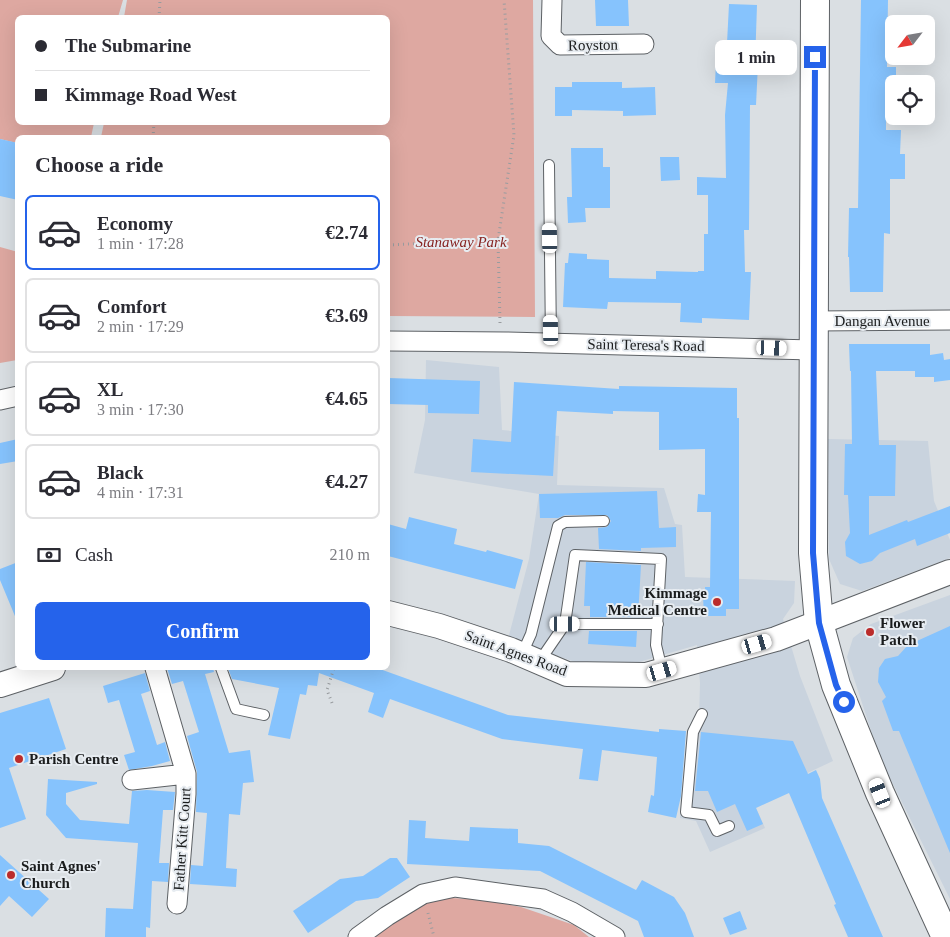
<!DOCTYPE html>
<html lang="en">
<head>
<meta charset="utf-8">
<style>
	body { margin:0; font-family:"Times New Roman",serif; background:#f7f7f7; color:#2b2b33; height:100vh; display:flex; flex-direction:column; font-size:19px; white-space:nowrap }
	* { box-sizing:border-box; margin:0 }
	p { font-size:16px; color:#7c7c81 }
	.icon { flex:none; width:28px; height:28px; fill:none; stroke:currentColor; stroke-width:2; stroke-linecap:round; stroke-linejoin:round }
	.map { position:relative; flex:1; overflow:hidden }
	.details { position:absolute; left:15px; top:135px; width:375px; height:535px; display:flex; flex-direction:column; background:#fff; border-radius:8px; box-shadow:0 5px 20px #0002 }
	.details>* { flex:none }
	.guide { position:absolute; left:15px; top:15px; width:375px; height:110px; border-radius:8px; box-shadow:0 5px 20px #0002; display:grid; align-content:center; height:110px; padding:0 20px; background:#fff }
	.needle { width:32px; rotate:239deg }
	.tools { position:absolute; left:885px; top:15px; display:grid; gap:10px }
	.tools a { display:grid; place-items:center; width:50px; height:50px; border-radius:8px; background:#fff; box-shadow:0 5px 20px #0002; font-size:25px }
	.end { position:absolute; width:22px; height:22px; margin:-11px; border:6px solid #2563eb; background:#fff; box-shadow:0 0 0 2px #fff }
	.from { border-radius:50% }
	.bubble { position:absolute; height:35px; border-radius:8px; background:#fff; box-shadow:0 5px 20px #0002; font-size:16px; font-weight:800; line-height:35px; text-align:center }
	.car { position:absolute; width:15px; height:30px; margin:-15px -8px; border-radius:6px; box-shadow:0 0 4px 1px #0007; background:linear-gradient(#fff 24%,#345 0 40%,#fff 0 76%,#345 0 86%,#fff 0) }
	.guide b { display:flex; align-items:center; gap:18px; height:48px; font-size:19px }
	.guide b+b { border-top:1px solid #e1e1e2 }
	.guide i { width:12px; height:12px; background:#2b2b33 }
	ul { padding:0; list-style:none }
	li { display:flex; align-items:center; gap:15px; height:75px; margin:0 10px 8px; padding:0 10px; border:2px solid #e1e1e2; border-radius:8px }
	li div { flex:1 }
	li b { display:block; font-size:19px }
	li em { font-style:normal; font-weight:800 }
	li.active { border-color:#2563eb }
	li>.icon { width:45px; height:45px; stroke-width:1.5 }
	h2 { padding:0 20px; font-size:22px; line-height:60px }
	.pay { display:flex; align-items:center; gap:12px; height:55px; padding:0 20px; font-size:19px }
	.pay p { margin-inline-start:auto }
	.cta { display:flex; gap:10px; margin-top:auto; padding:10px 20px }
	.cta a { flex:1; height:58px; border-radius:8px; background:#2563eb; color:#fff; font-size:20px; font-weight:800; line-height:58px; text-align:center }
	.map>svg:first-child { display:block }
	.built { fill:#c9d3de }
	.green { fill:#dea8a1 }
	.building { fill:#86c3fd }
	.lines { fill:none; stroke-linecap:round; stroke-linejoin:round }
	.service-casing { stroke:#5d6165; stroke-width:12 }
	.minor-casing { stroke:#5d6165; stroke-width:21 }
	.tertiary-casing { stroke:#5d6165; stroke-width:26 }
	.secondary-casing { stroke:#5d6165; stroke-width:30 }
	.path { stroke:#989c9f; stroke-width:3; stroke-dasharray:1 4; stroke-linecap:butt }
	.service { stroke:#fff; stroke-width:10 }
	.minor { stroke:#fff; stroke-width:19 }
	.tertiary { stroke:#fff; stroke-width:24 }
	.secondary { stroke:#fff; stroke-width:28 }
	.route { stroke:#2563eb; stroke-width:6 }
	.poi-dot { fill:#bb2c2b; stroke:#e7ecf1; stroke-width:2 }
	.labels { text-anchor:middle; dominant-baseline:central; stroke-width:4; stroke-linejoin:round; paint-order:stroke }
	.street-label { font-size:15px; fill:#1a1c1d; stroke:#e7ecf1 }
	.park-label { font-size:15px; font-style:italic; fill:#872422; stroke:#e7ecf1 }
	.poi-label { font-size:15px; font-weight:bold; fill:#1a1c1d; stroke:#e7ecf1; text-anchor:start }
</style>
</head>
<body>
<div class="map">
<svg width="950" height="937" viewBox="0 0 950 937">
	<rect width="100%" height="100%" fill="#dadfe3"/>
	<path class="built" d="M426,360L499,367L502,430L559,436L557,485L664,488L675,524L682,525L685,577L795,581L794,603L783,619L800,676L833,761L752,799L765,828L710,852L696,821L680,818L687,731L693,732L699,721L700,683L697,645L639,662L581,664L508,639L529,559L539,494L414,473L425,420Z
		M828,439L928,441L934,501L950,540V558L862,591L840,584L829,559Z
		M950,595V899L880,758L847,657L853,638L871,624Z"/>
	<path class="green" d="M0,0H123L118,17L18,18V122L94,123L91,137L18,138L17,143L0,139Z
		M127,0H533L535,317L388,316V138L101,137L104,123L388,122V18L124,17Z
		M0,247L18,252L17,360L0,363Z
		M452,898L485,900L521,907L574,925L589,937H369L412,909L431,901Z"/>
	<path class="building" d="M595,0H628L629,26H596Z
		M861,0H888L887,67H896V83H886V130H901L900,154H905V179H890V234L884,233L883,292H850L849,257H848L849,208H858Z
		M729,4L757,5L755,64H758L756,105H750L749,230H744L745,272H751L749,320L702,318V323L680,322L681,303L608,302L607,309L563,307L565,263H568L569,253L587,254V259L609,260V278L656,279V271L698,272V271H704V234H708V195H697V177L726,178L725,115L728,83H715L716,62L726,63Z
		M572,82H622V88L655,87L656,115L623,116V111L572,110V116H555V87H572Z
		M0,139L18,143V200L0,196Z
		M571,148H603V167H610V208H585L586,222L568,223L567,197H572Z
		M660,157H679L680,180L661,181Z
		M849,344H930V355L943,353L944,360L950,359V380L934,382V377H915V371H876L879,445H896L895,496H869V535L907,520L908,522L950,506V533L917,546L915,539L880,553L872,561L860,564L846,556L845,542L850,533L848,495H844L845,444H852L851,371H850Z
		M388,378L480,381L479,414L428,413V405L388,404Z
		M514,382L619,389V386L737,388V418H739V609H726V616H704L703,596H705V587H710L711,512H697L698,494L705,495V449L659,450V412L613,411V414L557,411L553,476L471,472L473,439L511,442Z
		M18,439V461L0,464V443Z
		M657,491L659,528L676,527V547L641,548V551L599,549L598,528L607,527L611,521L607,515H565L558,518H540L539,494Z
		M409,517L457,529L454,544L486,552L487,550L523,560L515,589L388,556V524L406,529Z
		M18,562V621H17L0,580V569Z
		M586,562L641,565L638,617H590V606H584Z
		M950,626V853L899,731H893L882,701L886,697L878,682L879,668L885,659L898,656L908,645Z
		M589,631H637L636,647L588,644Z
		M167,668H213L214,672L205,674L229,753L250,750L254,782L243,783L240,815L229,814L226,868L237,869L236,887L190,884L191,865L203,866L207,813L196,812L197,772L187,736L199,732L183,681L172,684Z
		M228,668H377L508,715L659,732V729L686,731L681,796L676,818L648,812L651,795L654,796L657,757L602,750L598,781L579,779L583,749L502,739L390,699L383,718L368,712L374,693L319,673L317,686L308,685L306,695L300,694L290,739L268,735L279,688L232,679Z
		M145,673L150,691L141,694L157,745L165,742L170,761L152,766L129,770L124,755L135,752L119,700L108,703L103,686Z
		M49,698L66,749L9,768L26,819L0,828V713Z
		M701,732L793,741L808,774L816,770L820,779L822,798L883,937H848L834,905L836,904L789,793L756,808L763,824L747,831L735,804L717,812L708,791H695Z
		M48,779L97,782V784L66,793V804L80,820L129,824L132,791L147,790L175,792L173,810H163L159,863H169L168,882L152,881L150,928L146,927V937H105L106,908L133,909L138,843L66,838L46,815Z
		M409,820L426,821L425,838L469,841L470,827L518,829V843L549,846L636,890L642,880L674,897L685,913L694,937H644L638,921L540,871L407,864Z
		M0,855L49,899L32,917L9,896L0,906Z
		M390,858H397L410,877L378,898L356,901L308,933L293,911L340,879L363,876Z
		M740,911L747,929L730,935L723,918Z"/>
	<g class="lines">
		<defs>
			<path id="service" d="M549,165L551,343
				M565,624H658
				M522,654L531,634L558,526L565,522L604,521
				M539,662L565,624L575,555L661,559L656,645L662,670
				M221,668L236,709L264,715
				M702,714L693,732L686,812L709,815L717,831L729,826"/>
			<path id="minor" d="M552,0L551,36L560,45L644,44
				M814,321L950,320
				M388,341L506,342L814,350
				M0,400L18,396
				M155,668L186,774V794L177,904
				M132,780L186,774
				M358,937L387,916L423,894L455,887L543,899L572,912L615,937"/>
			<path id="tertiary" d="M388,613L439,626L511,650L567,674L646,675L776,639L950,572
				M0,685L53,668"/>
			<path id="secondary" d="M815,0L813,553L819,623L836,685L880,793L946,937"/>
		</defs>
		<use href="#service" class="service-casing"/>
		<use href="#minor" class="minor-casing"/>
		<use href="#tertiary" class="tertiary-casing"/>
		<use href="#secondary" class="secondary-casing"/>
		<path class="path" d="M159,18L160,0
			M153,138L154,122
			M388,245L498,240
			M500,323L498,240L514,135L504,0
			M332,703L327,690L334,668
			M428,913L434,937"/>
		<use href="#service" class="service"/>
		<use href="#minor" class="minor"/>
		<use href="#tertiary" class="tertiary"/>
		<use href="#secondary" class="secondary"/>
	</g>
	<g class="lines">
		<path class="route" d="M815,57L813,553L819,623L836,685L844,702"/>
	</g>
	<g class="poi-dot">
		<circle cx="717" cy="602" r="5"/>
		<circle cx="870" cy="632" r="5"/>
		<circle cx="19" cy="759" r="5"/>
		<circle cx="11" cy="875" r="5"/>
	</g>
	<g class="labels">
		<g class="street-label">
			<text transform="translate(593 45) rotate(-1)">Royston</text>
			<text x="882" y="321">Dangan Avenue</text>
			<text transform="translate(646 345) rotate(1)">Saint Teresa's Road</text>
			<text transform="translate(516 653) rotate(20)">Saint Agnes Road</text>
			<text transform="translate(182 839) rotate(-86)">Father Kitt Court</text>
		</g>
		<g class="park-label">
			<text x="461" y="242">Stanaway Park</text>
		</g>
		<g class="poi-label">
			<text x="707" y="593" text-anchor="end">Kimmage<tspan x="707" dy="17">Medical Centre</tspan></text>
			<text x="880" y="623">Flower<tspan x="880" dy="17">Patch</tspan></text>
			<text x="29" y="759">Parish Centre</text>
			<text x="21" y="866">Saint Agnes'<tspan x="21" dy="17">Church</tspan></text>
		</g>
	</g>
</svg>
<div class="tools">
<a><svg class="needle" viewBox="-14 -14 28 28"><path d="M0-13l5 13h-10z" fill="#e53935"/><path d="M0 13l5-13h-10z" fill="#7c7c81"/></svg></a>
<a><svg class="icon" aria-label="locate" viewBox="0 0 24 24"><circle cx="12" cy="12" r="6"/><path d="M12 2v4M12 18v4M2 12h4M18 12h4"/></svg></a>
</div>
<i class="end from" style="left:844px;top:702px"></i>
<i class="end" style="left:815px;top:57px"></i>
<div class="bubble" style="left:715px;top:40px;width:82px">1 min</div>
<i class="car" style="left:550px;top:238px;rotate:359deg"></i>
<i class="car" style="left:551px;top:330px;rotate:359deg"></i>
<i class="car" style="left:772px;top:348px;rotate:92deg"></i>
<i class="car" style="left:565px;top:624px;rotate:90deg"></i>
<i class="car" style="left:757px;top:644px;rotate:74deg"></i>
<i class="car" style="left:662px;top:671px;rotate:74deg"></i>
<i class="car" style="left:880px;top:793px;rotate:338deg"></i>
<div class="guide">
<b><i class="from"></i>The Submarine</b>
<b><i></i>Kimmage Road West</b>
</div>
<section class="details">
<h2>Choose a ride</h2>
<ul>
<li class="active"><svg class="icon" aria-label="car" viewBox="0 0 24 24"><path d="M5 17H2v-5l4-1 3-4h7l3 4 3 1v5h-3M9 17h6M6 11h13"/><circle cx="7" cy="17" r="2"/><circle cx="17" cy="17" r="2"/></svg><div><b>Economy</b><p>1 min · 17:28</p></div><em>€2.74</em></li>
<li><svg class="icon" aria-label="car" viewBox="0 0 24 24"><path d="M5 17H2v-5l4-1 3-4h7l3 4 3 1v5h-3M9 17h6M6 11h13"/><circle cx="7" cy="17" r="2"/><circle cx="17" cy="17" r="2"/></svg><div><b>Comfort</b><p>2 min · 17:29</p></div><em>€3.69</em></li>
<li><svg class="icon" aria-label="car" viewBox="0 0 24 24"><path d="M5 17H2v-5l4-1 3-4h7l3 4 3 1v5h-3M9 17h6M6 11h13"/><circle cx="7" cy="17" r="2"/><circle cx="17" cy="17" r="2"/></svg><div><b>XL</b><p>3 min · 17:30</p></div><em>€4.65</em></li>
<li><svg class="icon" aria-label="car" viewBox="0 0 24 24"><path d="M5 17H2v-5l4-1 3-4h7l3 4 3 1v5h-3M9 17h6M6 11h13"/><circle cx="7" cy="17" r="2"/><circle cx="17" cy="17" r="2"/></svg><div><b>Black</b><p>4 min · 17:31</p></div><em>€4.27</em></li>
</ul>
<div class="pay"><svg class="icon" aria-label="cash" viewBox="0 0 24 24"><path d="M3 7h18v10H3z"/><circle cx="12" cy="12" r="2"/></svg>Cash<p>210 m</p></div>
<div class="cta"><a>Confirm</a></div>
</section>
</div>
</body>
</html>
